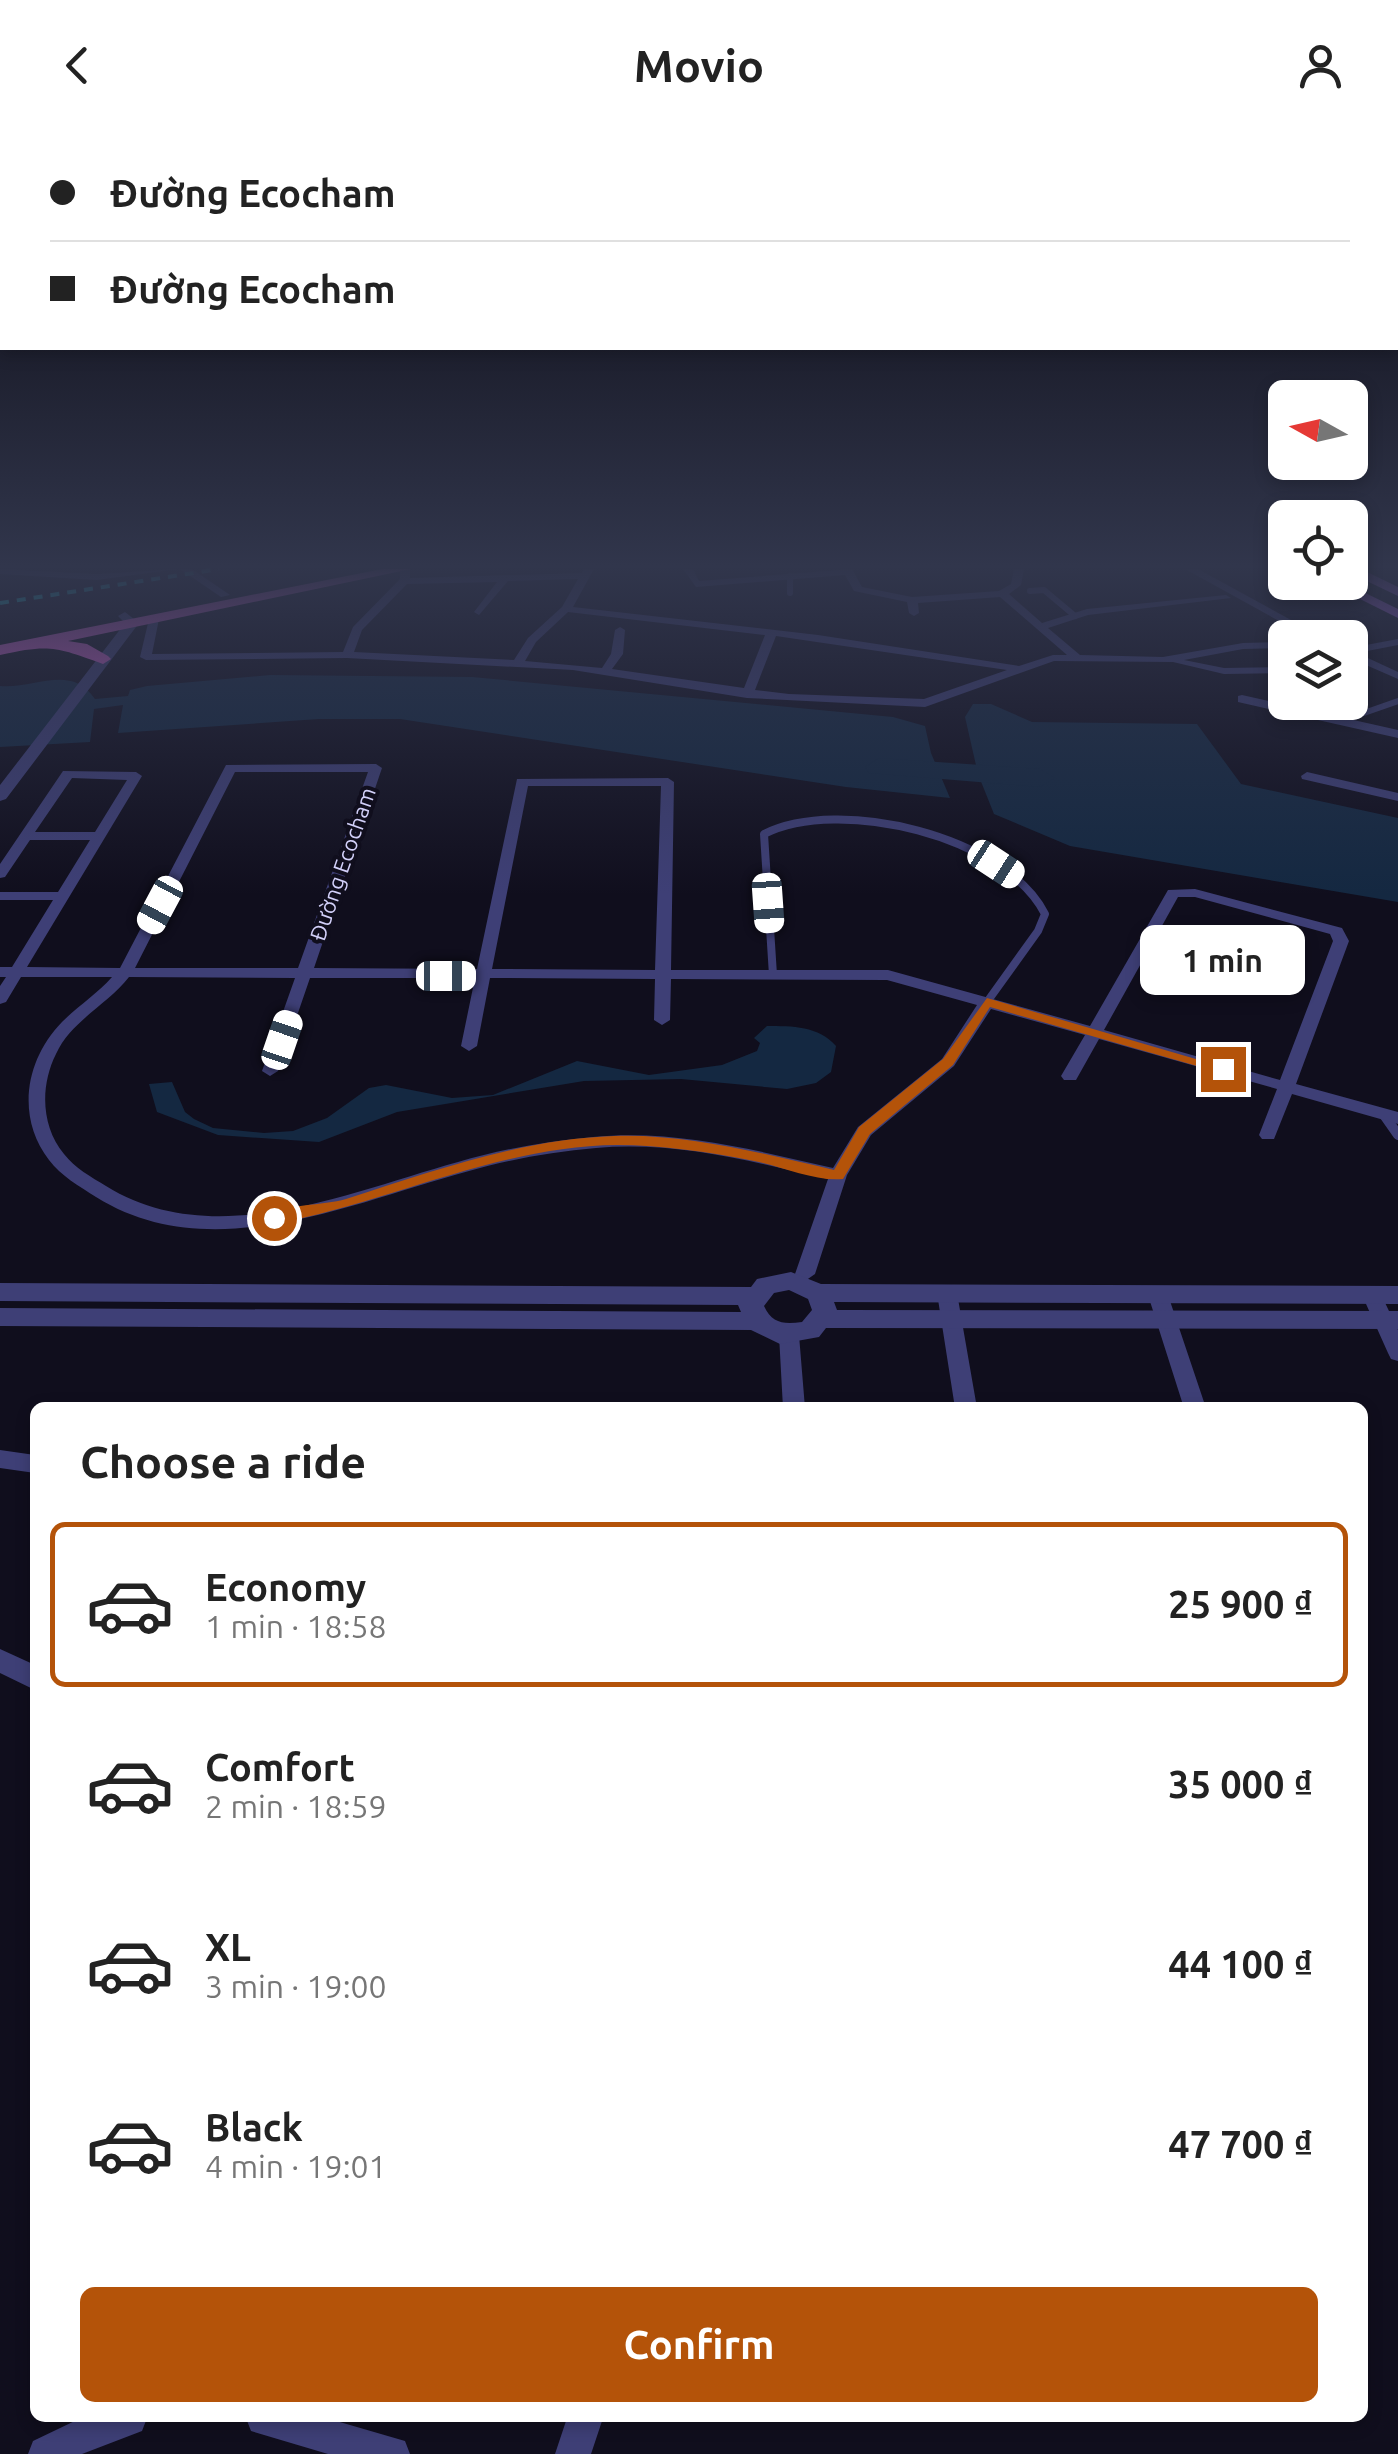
<!DOCTYPE html>
<html lang="en">
<head>
<meta charset="utf-8">
<style>
	body { margin:0; font-family:Ubuntu,sans-serif; background:#f2f2f2; color:#222; height:100vh; display:flex; flex-direction:column; font-size:38px; white-space:nowrap }
	* { box-sizing:border-box; margin:0 }
	p { font-size:32px; color:#767676 }
	.icon { flex:none; width:55px; height:55px; fill:none; stroke:currentColor; stroke-width:2; stroke-linecap:round; stroke-linejoin:round }
	.map { position:relative; flex:1; overflow:hidden }
	.panel { position:absolute; left:30px; top:1272px; width:1338px; height:1020px; display:flex; flex-direction:column; background:#fff; border-radius:15px; box-shadow:0 5px 15px #0003 }
	.panel>* { flex:none }
	.hud { position:absolute; left:0px; top:0px; width:1400px; height:220px; box-shadow:0 5px 15px #0003; display:grid; align-content:center; height:220px; padding:0 50px; background:#fff }
	.needle { width:65px; rotate:278deg }
	.fabs { position:absolute; left:1268px; top:250px; display:grid; gap:20px }
	.fabs a { display:grid; place-items:center; width:100px; height:100px; border-radius:15px; background:#fff; box-shadow:0 5px 15px #0003; font-size:50px }
	.end { position:absolute; width:45px; height:45px; margin:-22px; border:12px solid #b45309; background:#fff; box-shadow:0 0 0 5px #fff }
	.from { border-radius:50% }
	.bubble { position:absolute; height:70px; border-radius:15px; background:#fff; box-shadow:0 5px 15px #0003; font-size:32px; font-weight:700; line-height:70px; text-align:center }
	.car { position:absolute; width:30px; height:60px; margin:-30px -15px; border-radius:12px; box-shadow:0 0 8px 2px #0007; background:linear-gradient(#fff 24%,#345 0 40%,#fff 0 76%,#345 0 86%,#fff 0) }
	.hud b { display:flex; align-items:center; gap:35px; height:95px; font-size:38px }
	.hud b+b { border-top:2px solid #e0e0e0 }
	.hud i { width:25px; height:25px; background:#222 }
	ul { padding:0; list-style:none }
	li { display:flex; align-items:center; gap:30px; height:165px; margin:0 20px 15px; padding:0 30px; border:5px solid transparent; border-radius:15px }
	li div { flex:1 }
	li b { display:block; font-size:38px }
	li em { font-style:normal; font-weight:700 }
	li.selected { border-color:#b45309 }
	li>.icon { width:90px; height:90px; stroke-width:1.5 }
	h2 { padding:0 50px; font-size:45px; line-height:120px }
	.button { display:flex; gap:20px; margin-top:auto; padding:20px 50px }
	.button a { flex:1; height:115px; border-radius:15px; background:#b45309; color:#fff; font-size:40px; font-weight:700; line-height:115px; text-align:center }
	header { display:flex; justify-content:space-between; align-items:center; height:130px; padding:0 50px; background:#fff; font-size:45px; font-weight:700 }
	.map>svg:first-child { display:block }
	.water { fill:#142841 }
	.lines { fill:none; stroke-linecap:round; stroke-linejoin:round }
	.stream { stroke:#142841; stroke-width:4 }
	.river { fill:#142841; fill-rule:evenodd }
	.service-far2 { stroke:#3e3f76; stroke-width:6 }
	.service-far1 { stroke:#3e3f76; stroke-width:8 }
	.service { stroke:#3e3f76; stroke-width:10 }
	.minor { fill:#3e3f76; fill-rule:evenodd }
	.tertiary { fill:#3e3f76; fill-rule:evenodd }
	.primary { fill:#b263ed; fill-rule:evenodd }
	.trunk { fill:#ce5eca; fill-rule:evenodd }
	.rail { stroke:#1ad2db; stroke-width:4; stroke-dasharray:9 8; stroke-linecap:butt }
	.route { fill:#b45309 }
	.labels { text-anchor:middle; dominant-baseline:central; stroke-width:8; stroke-linejoin:round; paint-order:stroke }
	.far-street-label { font-size:22px; fill:#d2d0f9; stroke:#100e1d }
</style>
</head>
<body>
<header><svg class="icon" aria-label="back" viewBox="0 0 24 24"><path d="M15 5l-7 7 7 7"/></svg>Movio<svg class="icon" aria-label="person" viewBox="0 0 24 24"><circle cx="12" cy="8" r="4"/><path d="M4 21q1-7 8-7t8 7"/></svg></header>
<div class="map">
<svg width="1398" height="2324" viewBox="0 0 1398 2324">
	<rect width="100%" height="100%" fill="#100e1d"/>
	<path class="water" d="M270,545L472,547L893,587L925,596L931,623L950,668L846,657L400,589H319L118,603L123,575L94,579L90,612L0,617V556C35,559 71,533 95,569L128,566L130,560L147,556Z
		M973,574H991L1032,592L1197,594L1241,654L1398,688V772L1070,716L994,684L978,644L965,587Z
		M767,896C792,896 819,896 836,916L831,942L816,953L787,959L681,949L584,951L397,982L319,1012L218,1005L157,982L149,954L172,952L185,982L194,989L213,998L264,1003L293,1001L327,988L369,958L386,955L452,968L493,965L577,931L649,945L722,935L757,921L760,913L754,908Z"/>
	<g class="lines">
		<path class="stream" d="M940,644H978"/>
		<path class="river" d="M879,628L1040,639L1055,648L1040,657L869,643L865,637Z"/>
		<path class="service-far2" d="M790,446V463
			M1030,461L1044,460L1075,486
			M1341,591L1398,571"/>
		<path class="service-far1" d="M773,845L764,704C839,666 1006,706 1045,784L1038,801L987,872"/>
		<path class="service" d="M1384,985L1398,1005"/>
		<path class="minor" d="M0,439L97,444L178,439L97,450L0,444Z
			M180,439H192L230,465L221,467Z
			M400,439H410V448L582,443L584,439H594L573,477L818,505L1019,536L1053,525H1067L1000,467L918,473L919,483L914,486L909,483L907,472L854,461L845,445L696,457L683,439H693L699,451L852,439L862,457L912,467L999,461L1011,454L1014,439H1024L1021,455L1009,464L1042,493L1087,479L1226,465L1231,468L1088,485L1048,498L1080,525L1163,527L1243,513L1285,512V518L1243,519L1184,530L1224,538L1285,537V543L1224,544L1173,532L1054,531L925,577L747,568L573,540L347,528L146,530L140,527L149,489L154,486L159,489L152,524L343,522L353,497L400,449ZM578,449L562,477L528,508L514,530L354,522L362,500L407,454L497,452L474,482L479,485L508,451ZM568,482L765,505L744,558L612,539L623,524L625,500L620,497L615,500L611,524L602,538L525,531L536,512ZM776,506L1007,540L924,569L789,564L755,560Z
			M1185,439H1198L1324,508H1310Z
			M1398,509V515L1357,523L1398,542V549L1350,528V518Z
			M1242,565L1398,600V608L1238,572V566Z
			M376,634L382,638L314,838L477,839L517,649L668,648L674,652L671,840H888L1090,896L1168,760L1195,759L1342,798L1349,811L1296,954L1398,982V994L1292,964L1274,1009H1262L1259,1005L1277,959L1099,909L1076,950H1064L1061,946L1085,905L991,879L954,936L871,1005L847,1045L815,1144L805,1151L795,1144L828,1049C751,1031 675,1011 596,1018C553,1022 510,1029 469,1041C353,1072 211,1139 96,1067C79,1056 61,1046 49,1030C16,987 25,930 62,892C78,876 97,864 112,847H21L6,872L0,874V856L6,847H0V837H12L53,770H0V762H58L90,710H30L5,747L0,748V734L63,641L136,642L142,646L27,837L120,838L226,635ZM235,642H368L298,838H135ZM72,648L127,650L95,702H35ZM528,656H661L655,840L492,839ZM1178,767H1195L1330,804L1333,811L1280,950L1104,900ZM129,847L295,848L262,941L270,946L278,941L310,848H475L461,916L469,921L477,916L490,848L655,849L654,890L662,895L670,890L671,849L887,850L977,875L942,929L858,997L833,1038C754,1020 675,999 593,1007C548,1011 502,1019 458,1032C349,1062 214,1123 106,1056C91,1047 75,1038 64,1024C41,996 40,956 56,924C71,891 107,875 129,847Z
			M1307,642L1398,663V671L1302,649L1301,646Z
			M947,1156L957,1163L977,1278H955L937,1163Z
			M1158,1158L1168,1165L1206,1278H1184L1148,1165Z
			M1372,1158L1379,1160L1398,1200V1231L1391,1229L1388,1223L1362,1165Z
			M789,1197L796,1200L799,1205L805,1278H783L779,1205L782,1200Z
			M0,1320L35,1325V1343L0,1338Z
			M0,1519L35,1535V1560L0,1543Z
			M81,2288H147L142,2301L82,2324H28L33,2311Z
			M246,2288H326L405,2311L410,2324H328L251,2301Z
			M567,2288H603L591,2324H555Z"/>
		<path class="tertiary" d="M125,482L139,493L6,669L0,671V655L125,493L118,486Z
			M791,1142L821,1154L1398,1156V1174L834,1172L837,1180L1398,1181V1199L826,1198L819,1207L780,1214L751,1200L0,1196V1178L741,1182L738,1175L0,1171V1153L751,1157L757,1149ZM789,1160L808,1169L812,1180L802,1192C784,1194 772,1194 764,1176L774,1163Z"/>
		<path class="primary" d="M1350,439H1361L1398,457V466L1350,443Z
			M1326,452H1343L1398,479V488Z"/>
		<path class="trunk" d="M382,439H411L68,511L87,514L108,526L111,529L103,534C56,517 50,514 0,525V515Z"/>
		<path class="rail" d="M0,473L219,439"/>
	</g>
	<linearGradient id="sky" x2="0" y2="1"><stop stop-color="#090810"/><stop offset="0.57" stop-color="#31364c"/><stop offset="1" stop-color="#31364c" stop-opacity="0"/></linearGradient>
	<rect width="1398" height="765" fill="url(#sky)"/>
	<path class="route" d="M987,868L1230,939L1218,942L990,877L953,935L870,1004L843,1049C816,1052 781,1036 754,1031C711,1022 660,1015 617,1015C498,1016 388,1073 274,1094L266,1088C284,1073 323,1076 346,1069C433,1041 522,1009 614,1006C682,1003 768,1024 834,1040L859,997L943,929Z"/>
	<g class="labels">
		<g class="far-street-label">
			<text transform="translate(342 734) rotate(-71)">Đường Ecocham</text>
		</g>
	</g>
</svg>
<div class="fabs">
<a><svg class="needle" viewBox="-14 -14 28 28"><path d="M0-13l5 13h-10z" fill="#e53935"/><path d="M0 13l5-13h-10z" fill="#767676"/></svg></a>
<a><svg class="icon" aria-label="locate" viewBox="0 0 24 24"><circle cx="12" cy="12" r="6"/><path d="M12 2v4M12 18v4M2 12h4M18 12h4"/></svg></a>
<a><svg class="icon" aria-label="layers" viewBox="0 0 24 24"><path d="M12 4l9 5-9 5-9-5zM3 14l9 5 9-5"/></svg></a>
</div>
<i class="end from" style="left:274px;top:1088px"></i>
<i class="end" style="left:1223px;top:939px"></i>
<div class="bubble" style="left:1140px;top:795px;width:165px">1 min</div>
<i class="car" style="left:996px;top:734px;rotate:123deg"></i>
<i class="car" style="left:768px;top:773px;rotate:176deg"></i>
<i class="car" style="left:160px;top:775px;rotate:208deg"></i>
<i class="car" style="left:446px;top:846px;rotate:90deg"></i>
<i class="car" style="left:282px;top:910px;rotate:19deg"></i>
<div class="hud">
<b><i class="from"></i>Đường Ecocham</b>
<b><i></i>Đường Ecocham</b>
</div>
<section class="panel">
<h2>Choose a ride</h2>
<ul>
<li class="selected"><svg class="icon" aria-label="car" viewBox="0 0 24 24"><path d="M5 17H2v-5l4-1 3-4h7l3 4 3 1v5h-3M9 17h6M6 11h13"/><circle cx="7" cy="17" r="2"/><circle cx="17" cy="17" r="2"/></svg><div><b>Economy</b><p>1 min · 18:58</p></div><em>25 900 ₫</em></li>
<li><svg class="icon" aria-label="car" viewBox="0 0 24 24"><path d="M5 17H2v-5l4-1 3-4h7l3 4 3 1v5h-3M9 17h6M6 11h13"/><circle cx="7" cy="17" r="2"/><circle cx="17" cy="17" r="2"/></svg><div><b>Comfort</b><p>2 min · 18:59</p></div><em>35 000 ₫</em></li>
<li><svg class="icon" aria-label="car" viewBox="0 0 24 24"><path d="M5 17H2v-5l4-1 3-4h7l3 4 3 1v5h-3M9 17h6M6 11h13"/><circle cx="7" cy="17" r="2"/><circle cx="17" cy="17" r="2"/></svg><div><b>XL</b><p>3 min · 19:00</p></div><em>44 100 ₫</em></li>
<li><svg class="icon" aria-label="car" viewBox="0 0 24 24"><path d="M5 17H2v-5l4-1 3-4h7l3 4 3 1v5h-3M9 17h6M6 11h13"/><circle cx="7" cy="17" r="2"/><circle cx="17" cy="17" r="2"/></svg><div><b>Black</b><p>4 min · 19:01</p></div><em>47 700 ₫</em></li>
</ul>
<div class="button"><a>Confirm</a></div>
</section>
</div>
</body>
</html>
